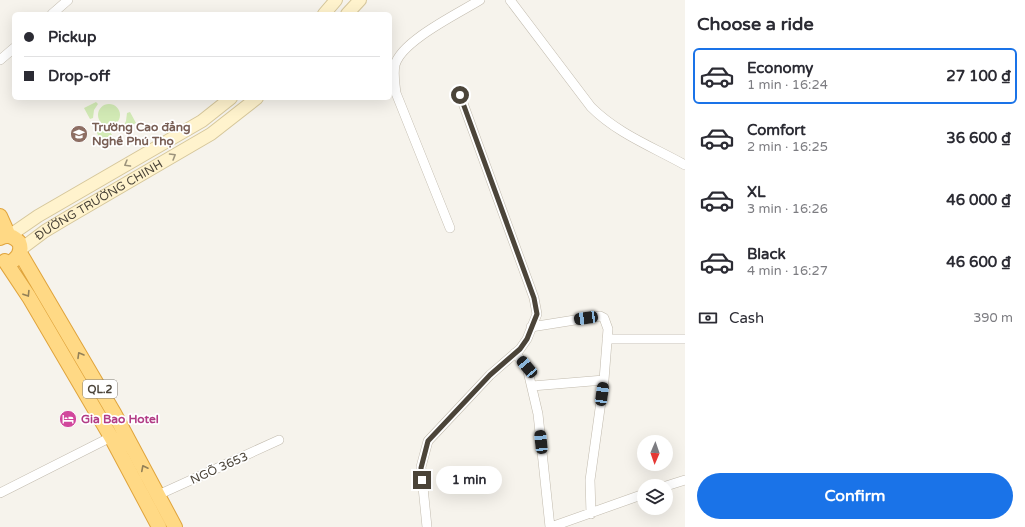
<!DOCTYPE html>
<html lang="en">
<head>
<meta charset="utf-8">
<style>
	body { margin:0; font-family:"Varela Round",sans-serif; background:#f7f7f7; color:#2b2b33; height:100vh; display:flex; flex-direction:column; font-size:15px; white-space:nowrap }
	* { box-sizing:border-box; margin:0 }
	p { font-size:13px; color:#7c7c81 }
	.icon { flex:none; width:22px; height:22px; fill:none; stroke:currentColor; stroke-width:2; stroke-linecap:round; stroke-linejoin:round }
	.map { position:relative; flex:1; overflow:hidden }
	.details { display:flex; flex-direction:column; background:#fff; width:340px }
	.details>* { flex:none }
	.hud { position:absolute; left:12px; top:12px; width:380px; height:88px; border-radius:6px; box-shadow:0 4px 16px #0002; display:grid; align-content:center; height:88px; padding:0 12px; background:#fff }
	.needle { width:26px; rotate:182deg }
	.buttons { position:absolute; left:637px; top:435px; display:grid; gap:8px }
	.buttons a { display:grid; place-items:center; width:36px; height:36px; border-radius:50%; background:#fff; box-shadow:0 4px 16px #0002; font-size:20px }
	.end { position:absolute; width:18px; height:18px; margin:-9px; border:5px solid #4b4439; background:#fff; box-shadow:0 0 0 2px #fff }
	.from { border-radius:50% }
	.bubble { position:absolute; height:28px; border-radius:14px; background:#fff; box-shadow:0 4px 16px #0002; font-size:13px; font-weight:700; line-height:28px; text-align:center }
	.car { position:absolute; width:12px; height:24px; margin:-12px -6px; border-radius:5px; box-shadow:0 0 3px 1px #0007; background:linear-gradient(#222 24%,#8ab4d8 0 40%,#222 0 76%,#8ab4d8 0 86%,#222 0) }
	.hud b { display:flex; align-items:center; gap:14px; height:38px; font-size:15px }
	.hud b+b { border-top:1px solid #e1e1e2 }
	.hud i { width:10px; height:10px; background:#2b2b33 }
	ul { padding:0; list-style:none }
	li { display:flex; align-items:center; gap:12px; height:56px; margin:0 8px 6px; padding:0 4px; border:2px solid transparent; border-radius:6px }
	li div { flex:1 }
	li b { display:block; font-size:15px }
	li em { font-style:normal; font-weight:700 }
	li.on { border-color:#1a73e8 }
	li>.icon { width:36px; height:36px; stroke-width:1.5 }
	h2 { padding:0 12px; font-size:18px; line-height:48px }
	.pay { display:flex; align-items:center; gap:10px; height:44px; padding:0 12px; font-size:15px }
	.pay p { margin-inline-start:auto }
	.primary-button { display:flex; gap:8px; margin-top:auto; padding:8px 12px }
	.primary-button a { flex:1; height:46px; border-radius:24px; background:#1a73e8; color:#fff; font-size:16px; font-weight:700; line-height:46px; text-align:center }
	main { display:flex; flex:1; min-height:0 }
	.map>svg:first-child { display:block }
	.green { fill:#d2eab5 }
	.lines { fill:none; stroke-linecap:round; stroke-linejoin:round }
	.minor-casing { stroke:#c2bbae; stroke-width:10 }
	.secondary-casing { stroke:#d6c79b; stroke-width:14 }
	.trunk-casing { stroke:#e0a43c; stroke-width:16 }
	.minor { stroke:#fff; stroke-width:9 }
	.secondary { stroke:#fff3cd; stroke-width:12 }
	.trunk { stroke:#ffd985; stroke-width:14 }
	.oneway { stroke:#9c937c }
	.oneway2 { stroke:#938057 }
	.route { stroke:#4b4439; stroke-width:5 }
	.labels { text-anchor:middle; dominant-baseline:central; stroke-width:3.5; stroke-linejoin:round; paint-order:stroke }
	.shield { fill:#fff; stroke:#817c74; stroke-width:1 }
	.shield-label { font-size:11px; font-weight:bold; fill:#4b4439 }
	.education-label { font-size:12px; font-weight:bold; fill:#785e54; stroke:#fff; text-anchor:start }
	.street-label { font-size:12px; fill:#4b4439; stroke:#fff }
	.hotel-label { font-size:12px; font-weight:bold; fill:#b23c85; stroke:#fff; text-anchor:start }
</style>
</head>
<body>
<main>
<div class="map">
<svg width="685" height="527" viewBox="0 0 685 527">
	<rect width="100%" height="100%" fill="#f6f3ec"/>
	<path class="green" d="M96,102L98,104L94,110L93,118L90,119L84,108Z
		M98 115a11 11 0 1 1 22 0a11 11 0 1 1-22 0Z
		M130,112L136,123L124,129L123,127L126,121L127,113Z
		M97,128L103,131L110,132L112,135L101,141L95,129Z"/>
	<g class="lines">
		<defs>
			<path id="minor" d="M510,0L591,107C618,134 653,147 685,165
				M52,14L68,0
				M0,60L14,48
				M450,228L396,93C395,84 393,74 395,65C401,41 459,13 480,0
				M531,327L600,316L604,318L608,329L604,380L590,480L591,514
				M607,339H685
				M515,353L527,367L538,414L550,527
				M532,386L604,380
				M666,486L685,480
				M0,493L111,437
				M158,495L279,440
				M427,527L421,467L428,441L490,375L520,349L527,339L537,314L534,298L460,95
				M551,527L644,494"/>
			<g id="secondary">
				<path d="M324,14L336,0"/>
				<path d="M347,14L360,0"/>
				<path d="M9,236L38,216L202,121L231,98"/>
				<path id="s1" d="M21,249L45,231L65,219L211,134L257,98"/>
			</g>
			<path id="trunk" d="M0,216L9,236
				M0,238C7,234 13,236 19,242C22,249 20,255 14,260
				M20,253L114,413L175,527
				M5,261L29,297L111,437L159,527"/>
		</defs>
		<use href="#minor" class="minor-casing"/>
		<use href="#secondary" class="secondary-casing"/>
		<use href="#trunk" class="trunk-casing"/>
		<use href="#minor" class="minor"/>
		<use href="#secondary" class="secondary"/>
		<use href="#trunk" class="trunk"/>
	</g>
	<defs><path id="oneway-chevron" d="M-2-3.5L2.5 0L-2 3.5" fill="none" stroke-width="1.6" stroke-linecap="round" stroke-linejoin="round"/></defs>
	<g class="oneway">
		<use href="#oneway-chevron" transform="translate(173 156) rotate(-31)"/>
		<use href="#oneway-chevron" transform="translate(127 164) rotate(150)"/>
	</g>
	<g class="oneway2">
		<use href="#oneway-chevron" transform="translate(27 294) rotate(58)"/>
		<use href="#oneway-chevron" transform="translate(80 355) rotate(-120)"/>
		<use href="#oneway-chevron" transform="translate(144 468) rotate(-117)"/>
	</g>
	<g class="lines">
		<path class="route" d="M422,480L421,468L428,441L490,375L520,349L527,339L537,314L534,298L460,95"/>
	</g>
	<defs>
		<symbol id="university-disc" viewBox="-11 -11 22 22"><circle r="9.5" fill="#8d6e63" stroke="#fff"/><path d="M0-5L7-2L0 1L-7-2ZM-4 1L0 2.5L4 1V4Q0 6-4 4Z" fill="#fff"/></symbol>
		<symbol id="hotel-disc" viewBox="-11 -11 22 22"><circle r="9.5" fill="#d1479c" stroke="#fff"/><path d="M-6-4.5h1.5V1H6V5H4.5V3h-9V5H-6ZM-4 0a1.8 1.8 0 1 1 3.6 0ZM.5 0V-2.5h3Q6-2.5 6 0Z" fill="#fff"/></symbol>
	</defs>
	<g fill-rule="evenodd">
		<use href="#university-disc" x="69" y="124" width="20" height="20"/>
		<use href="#hotel-disc" x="58" y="409" width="20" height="20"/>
	</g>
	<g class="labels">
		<rect class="shield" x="83" y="380" width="34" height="18" rx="3"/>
		<g class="shield-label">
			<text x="100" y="389">QL.2</text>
		</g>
		<g class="education-label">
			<text x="92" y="127">Trường Cao đẳng<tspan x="92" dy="14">Nghề Phú Thọ</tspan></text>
		</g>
		<g class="street-label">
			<text stroke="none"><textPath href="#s1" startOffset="92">ĐƯỜNG TRƯỜNG CHINH</textPath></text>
			<text transform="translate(219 468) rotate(-24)">NGÕ 3653</text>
		</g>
		<g class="hotel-label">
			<text x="81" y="419">Gia Bao Hotel</text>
		</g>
	</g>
</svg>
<div class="buttons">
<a><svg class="needle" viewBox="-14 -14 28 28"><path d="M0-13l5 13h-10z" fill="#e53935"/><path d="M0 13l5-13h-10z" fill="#7c7c81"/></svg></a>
<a><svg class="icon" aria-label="layers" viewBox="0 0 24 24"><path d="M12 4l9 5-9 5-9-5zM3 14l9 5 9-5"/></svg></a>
</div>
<i class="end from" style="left:460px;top:95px"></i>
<i class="end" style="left:422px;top:480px"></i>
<div class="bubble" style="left:436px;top:466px;width:66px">1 min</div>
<i class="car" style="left:586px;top:318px;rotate:262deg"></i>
<i class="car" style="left:527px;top:367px;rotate:320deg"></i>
<i class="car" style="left:602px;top:394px;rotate:8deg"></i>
<i class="car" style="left:541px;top:442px;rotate:354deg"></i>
<div class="hud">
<b><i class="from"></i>Pickup</b>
<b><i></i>Drop-off</b>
</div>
</div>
<section class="details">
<h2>Choose a ride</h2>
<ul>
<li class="on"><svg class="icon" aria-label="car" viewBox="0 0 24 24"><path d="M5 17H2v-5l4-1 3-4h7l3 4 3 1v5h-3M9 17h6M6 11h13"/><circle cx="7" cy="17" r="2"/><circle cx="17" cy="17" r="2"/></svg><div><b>Economy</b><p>1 min · 16:24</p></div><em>27 100 ₫</em></li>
<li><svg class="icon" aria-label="car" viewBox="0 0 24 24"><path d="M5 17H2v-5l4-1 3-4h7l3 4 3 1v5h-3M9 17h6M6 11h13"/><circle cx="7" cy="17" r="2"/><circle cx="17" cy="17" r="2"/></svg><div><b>Comfort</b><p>2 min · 16:25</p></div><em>36 600 ₫</em></li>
<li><svg class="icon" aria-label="car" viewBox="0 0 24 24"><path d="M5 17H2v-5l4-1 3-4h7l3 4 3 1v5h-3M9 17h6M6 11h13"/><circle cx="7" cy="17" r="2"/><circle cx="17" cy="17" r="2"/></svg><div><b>XL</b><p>3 min · 16:26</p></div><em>46 000 ₫</em></li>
<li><svg class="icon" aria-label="car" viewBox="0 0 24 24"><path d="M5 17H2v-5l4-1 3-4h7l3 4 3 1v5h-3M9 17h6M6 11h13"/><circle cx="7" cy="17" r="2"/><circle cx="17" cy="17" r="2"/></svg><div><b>Black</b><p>4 min · 16:27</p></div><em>46 600 ₫</em></li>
</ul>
<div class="pay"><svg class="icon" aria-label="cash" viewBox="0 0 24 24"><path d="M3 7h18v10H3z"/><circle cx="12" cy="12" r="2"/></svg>Cash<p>390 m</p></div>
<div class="primary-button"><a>Confirm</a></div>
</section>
</main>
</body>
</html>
